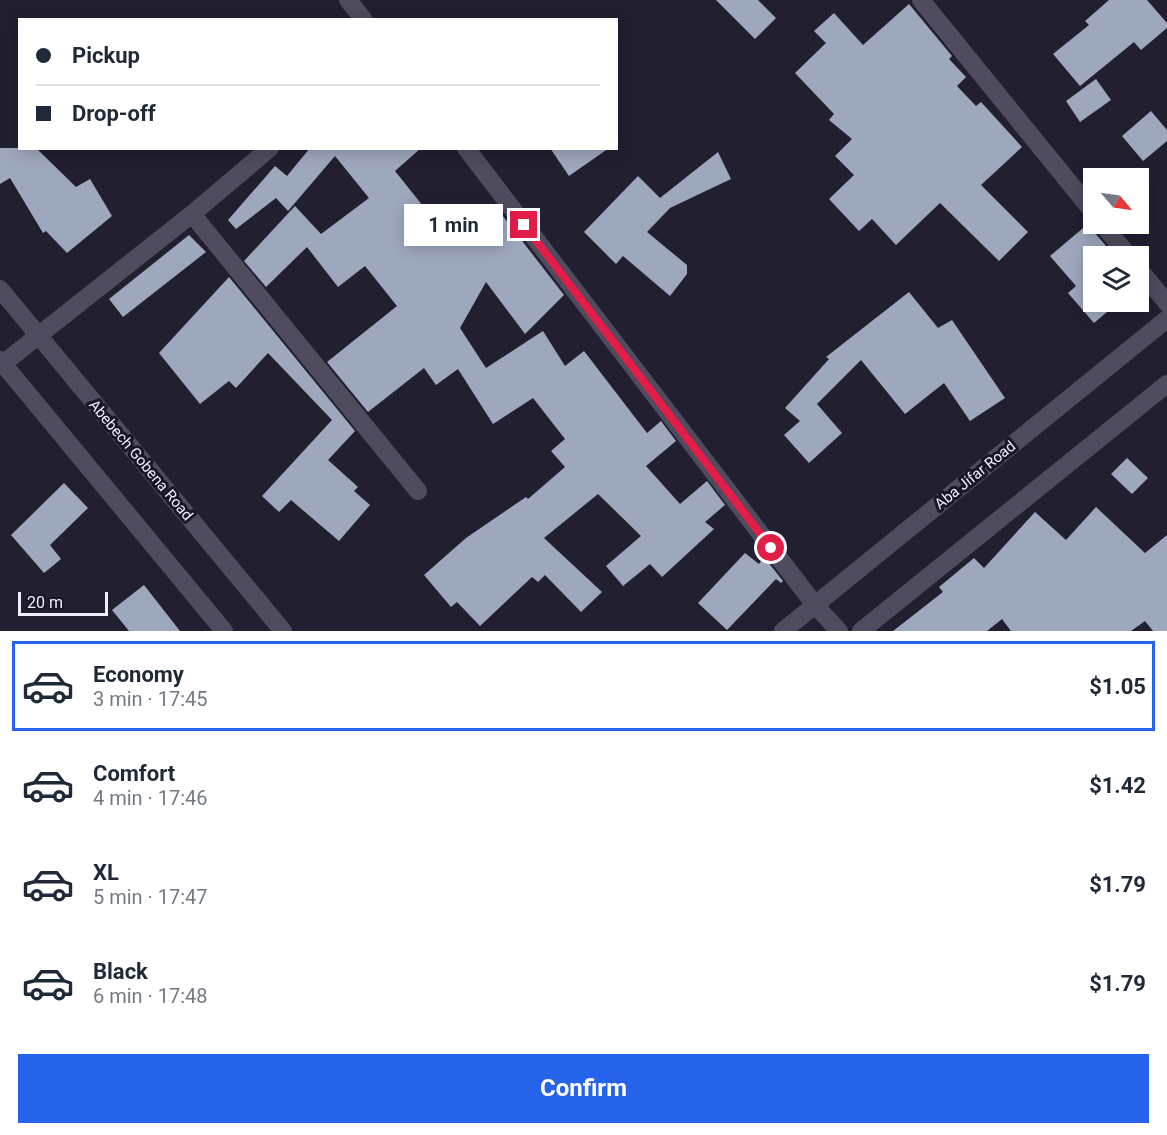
<!DOCTYPE html>
<html lang="en">
<head>
<meta charset="utf-8">
<style>
	body { margin:0; font-family:Roboto,sans-serif; background:#f2f2f3; color:#1f2937; height:100vh; display:flex; flex-direction:column; font-size:22px; white-space:nowrap }
	* { box-sizing:border-box; margin:0 }
	p { font-size:20px; color:#747a83 }
	.icon { flex:none; width:33px; height:33px; fill:none; stroke:currentColor; stroke-width:2; stroke-linecap:round; stroke-linejoin:round }
	.map { position:relative; height:631px; overflow:hidden }
	.panel { display:flex; flex-direction:column; background:#fff; flex:1 }
	.panel>* { flex:none }
	.top-card { position:absolute; left:18px; top:18px; width:600px; height:132px; border-radius:0px; box-shadow:0 3px 15px #0003; display:grid; align-content:center; height:132px; padding:0 18px; background:#fff }
	.needle { width:39px; rotate:119deg }
	.controls { position:absolute; left:1083px; top:168px; display:grid; gap:12px }
	.controls a { display:grid; place-items:center; width:66px; height:66px; border-radius:0px; background:#fff; box-shadow:0 3px 15px #0003; font-size:30px }
	.scale { position:absolute; left:18px; bottom:15px; width:90px; box-sizing:border-box; padding-left:6px; border:3px solid #f0effb; border-top:0; font-size:16px; line-height:21px; white-space:nowrap; color:#f0effb; -webkit-text-stroke:4px #191627; paint-order:stroke }
	.end { position:absolute; width:27px; height:27px; margin:-14px; border:8px solid #e11d48; background:#fff; box-shadow:0 0 0 3px #fff }
	.from { border-radius:50% }
	.bubble { position:absolute; height:42px; border-radius:0px; background:#fff; box-shadow:0 3px 15px #0003; font-size:20px; font-weight:700; line-height:42px; text-align:center }
	.top-card b { display:flex; align-items:center; gap:21px; height:57px; font-size:22px }
	.top-card b+b { border-top:2px solid #e0e1e3 }
	.top-card i { width:15px; height:15px; background:#1f2937 }
	ul { padding:10px 0 0; list-style:none }
	li { display:flex; align-items:center; gap:18px; height:90px; margin:0 12px 9px; padding:0 6px; border:3px solid transparent; border-radius:0px }
	li div { flex:1 }
	li b { display:block; font-size:22px }
	li em { font-style:normal; font-weight:700 }
	li.selected { border-color:#2563eb }
	li>.icon { width:54px; height:54px; stroke-width:1.5 }
	.primary-button { display:flex; gap:12px; margin-top:auto; padding:12px 18px }
	.primary-button a { flex:1; height:69px; border-radius:0px; background:#2563eb; color:#fff; font-size:24px; font-weight:700; line-height:69px; text-align:center }
	.map>svg:first-child { display:block }
	.building { fill:#9ea8bd }
	.lines { fill:none; stroke-linecap:round; stroke-linejoin:round }
	.minor { stroke:#4f4c60; stroke-width:18 }
	.tertiary { stroke:#4f4c60; stroke-width:18 }
	.route { stroke:#e11d48; stroke-width:8 }
	.labels { text-anchor:middle; dominant-baseline:central; stroke-width:6; stroke-linejoin:round; paint-order:stroke }
	.street-label { font-size:15px; fill:#f0effb; stroke:#191627 }
</style>
</head>
<body>
<div class="map">
<svg width="1167" height="631" viewBox="0 0 1167 631">
	<rect width="100%" height="100%" fill="#221f31"/>
	<path class="building" d="M716,0H758L776,18L755,39Z
		M1109,0H1147L1167,23V28L1141,50L1134,42L1080,86L1053,54L1089,25L1085,21Z
		M909,4L952,56L949,59L966,77L957,86L976,106L981,102L1022,147L981,185L1028,232L999,261L940,203L896,245L872,219L859,231L829,199L854,175L835,156L852,139L829,120L834,114L795,73L826,43L814,31L834,13L863,45Z
		M1096,79L1111,100L1080,122L1066,101Z
		M1151,111L1167,130V141L1143,161L1122,136Z
		M0,148H36L76,187L90,179L112,216L67,253L46,231L43,233L10,178L0,184Z
		M310,148H421L395,171L427,211L433,205L467,240L499,211L564,295L525,334L486,282L460,328L486,368L543,331L565,366L584,351L647,433L661,421L676,441L646,466L680,504L707,481L725,505L705,522L714,529L662,577L650,564L623,586L606,566L641,536L598,494L544,538L602,592L581,612L545,575L538,582L532,577L480,626L457,602L451,607L424,575L466,538L526,497L528,499L565,467L551,451L565,439L533,398L493,424L458,369L436,385L424,368L368,412L327,362L397,306L365,266L338,287L307,247L266,287L244,261L295,206L321,234L369,198L335,156L288,211L276,198L236,229L228,220L275,166L287,176Z
		M550,148H609L569,176Z
		M718,152L731,179L670,208L647,232L687,265V274L670,296L623,256L616,264L584,232L638,176L660,198Z
		M1089,223L1093,231L1115,256H1094V302H1119L1094,323L1068,293L1076,286L1050,256Z
		M189,235L206,252L123,317L109,299Z
		M229,277L355,431L328,460L358,487L354,491L370,505L339,541L291,500L279,512L262,496L332,420L268,353L236,388L229,381L200,404L159,353Z
		M909,292L938,328L952,320L1005,398L970,421L944,383L905,414L861,360L817,404L842,433L809,463L784,435L800,421L785,408L829,359L826,357Z
		M1127,458L1148,478L1132,494L1111,474Z
		M64,483L88,508L50,545L61,559L44,573L11,535Z
		M1096,507L1145,553L1167,535V631H1153L1145,621L1131,631H1011L1002,619L987,631H893L943,592L939,587L974,558L984,568L1035,512L1066,540Z
		M745,553L759,564L764,557L783,581L781,583L776,579L727,630L698,603Z
		M144,585L180,631H129L112,610Z"/>
	<g class="lines">
		<path class="minor" d="M348,0L364,20
			M921,0L1094,213
			M466,148L815,605L839,631
			M192,214L418,491
			M1102,224L1129,256
			M1138,268L1167,303
			M0,366L192,214L270,148"/>
		<path class="tertiary" d="M0,289L283,631
			M0,360L224,631
			M783,631L1167,319
			M861,631L1167,384"/>
	</g>
	<g class="lines">
		<path class="route" d="M524,225L771,548"/>
	</g>
	<g class="labels">
		<g class="street-label">
			<text transform="translate(141 460) rotate(50)">Abebech Gobena Road</text>
			<text transform="translate(975 475) rotate(-39)">Aba Jifar Road</text>
		</g>
	</g>
</svg>
<div class="controls">
<a><svg class="needle" viewBox="-14 -14 28 28"><path d="M0-13l5 13h-10z" fill="#e53935"/><path d="M0 13l5-13h-10z" fill="#747a83"/></svg></a>
<a><svg class="icon" aria-label="layers" viewBox="0 0 24 24"><path d="M12 4l9 5-9 5-9-5zM3 14l9 5 9-5"/></svg></a>
</div>
<div class="scale">20 m</div>
<i class="end from" style="left:771px;top:548px"></i>
<i class="end" style="left:524px;top:225px"></i>
<div class="bubble" style="left:404px;top:204px;width:99px">1 min</div>
<div class="top-card">
<b><i class="from"></i>Pickup</b>
<b><i></i>Drop-off</b>
</div>
</div>
<section class="panel">
<ul>
<li class="selected"><svg class="icon" aria-label="car" viewBox="0 0 24 24"><path d="M5 17H2v-5l4-1 3-4h7l3 4 3 1v5h-3M9 17h6M6 11h13"/><circle cx="7" cy="17" r="2"/><circle cx="17" cy="17" r="2"/></svg><div><b>Economy</b><p>3 min · 17:45</p></div><em>$1.05</em></li>
<li><svg class="icon" aria-label="car" viewBox="0 0 24 24"><path d="M5 17H2v-5l4-1 3-4h7l3 4 3 1v5h-3M9 17h6M6 11h13"/><circle cx="7" cy="17" r="2"/><circle cx="17" cy="17" r="2"/></svg><div><b>Comfort</b><p>4 min · 17:46</p></div><em>$1.42</em></li>
<li><svg class="icon" aria-label="car" viewBox="0 0 24 24"><path d="M5 17H2v-5l4-1 3-4h7l3 4 3 1v5h-3M9 17h6M6 11h13"/><circle cx="7" cy="17" r="2"/><circle cx="17" cy="17" r="2"/></svg><div><b>XL</b><p>5 min · 17:47</p></div><em>$1.79</em></li>
<li><svg class="icon" aria-label="car" viewBox="0 0 24 24"><path d="M5 17H2v-5l4-1 3-4h7l3 4 3 1v5h-3M9 17h6M6 11h13"/><circle cx="7" cy="17" r="2"/><circle cx="17" cy="17" r="2"/></svg><div><b>Black</b><p>6 min · 17:48</p></div><em>$1.79</em></li>
</ul>
<div class="primary-button"><a>Confirm</a></div>
</section>
</body>
</html>
